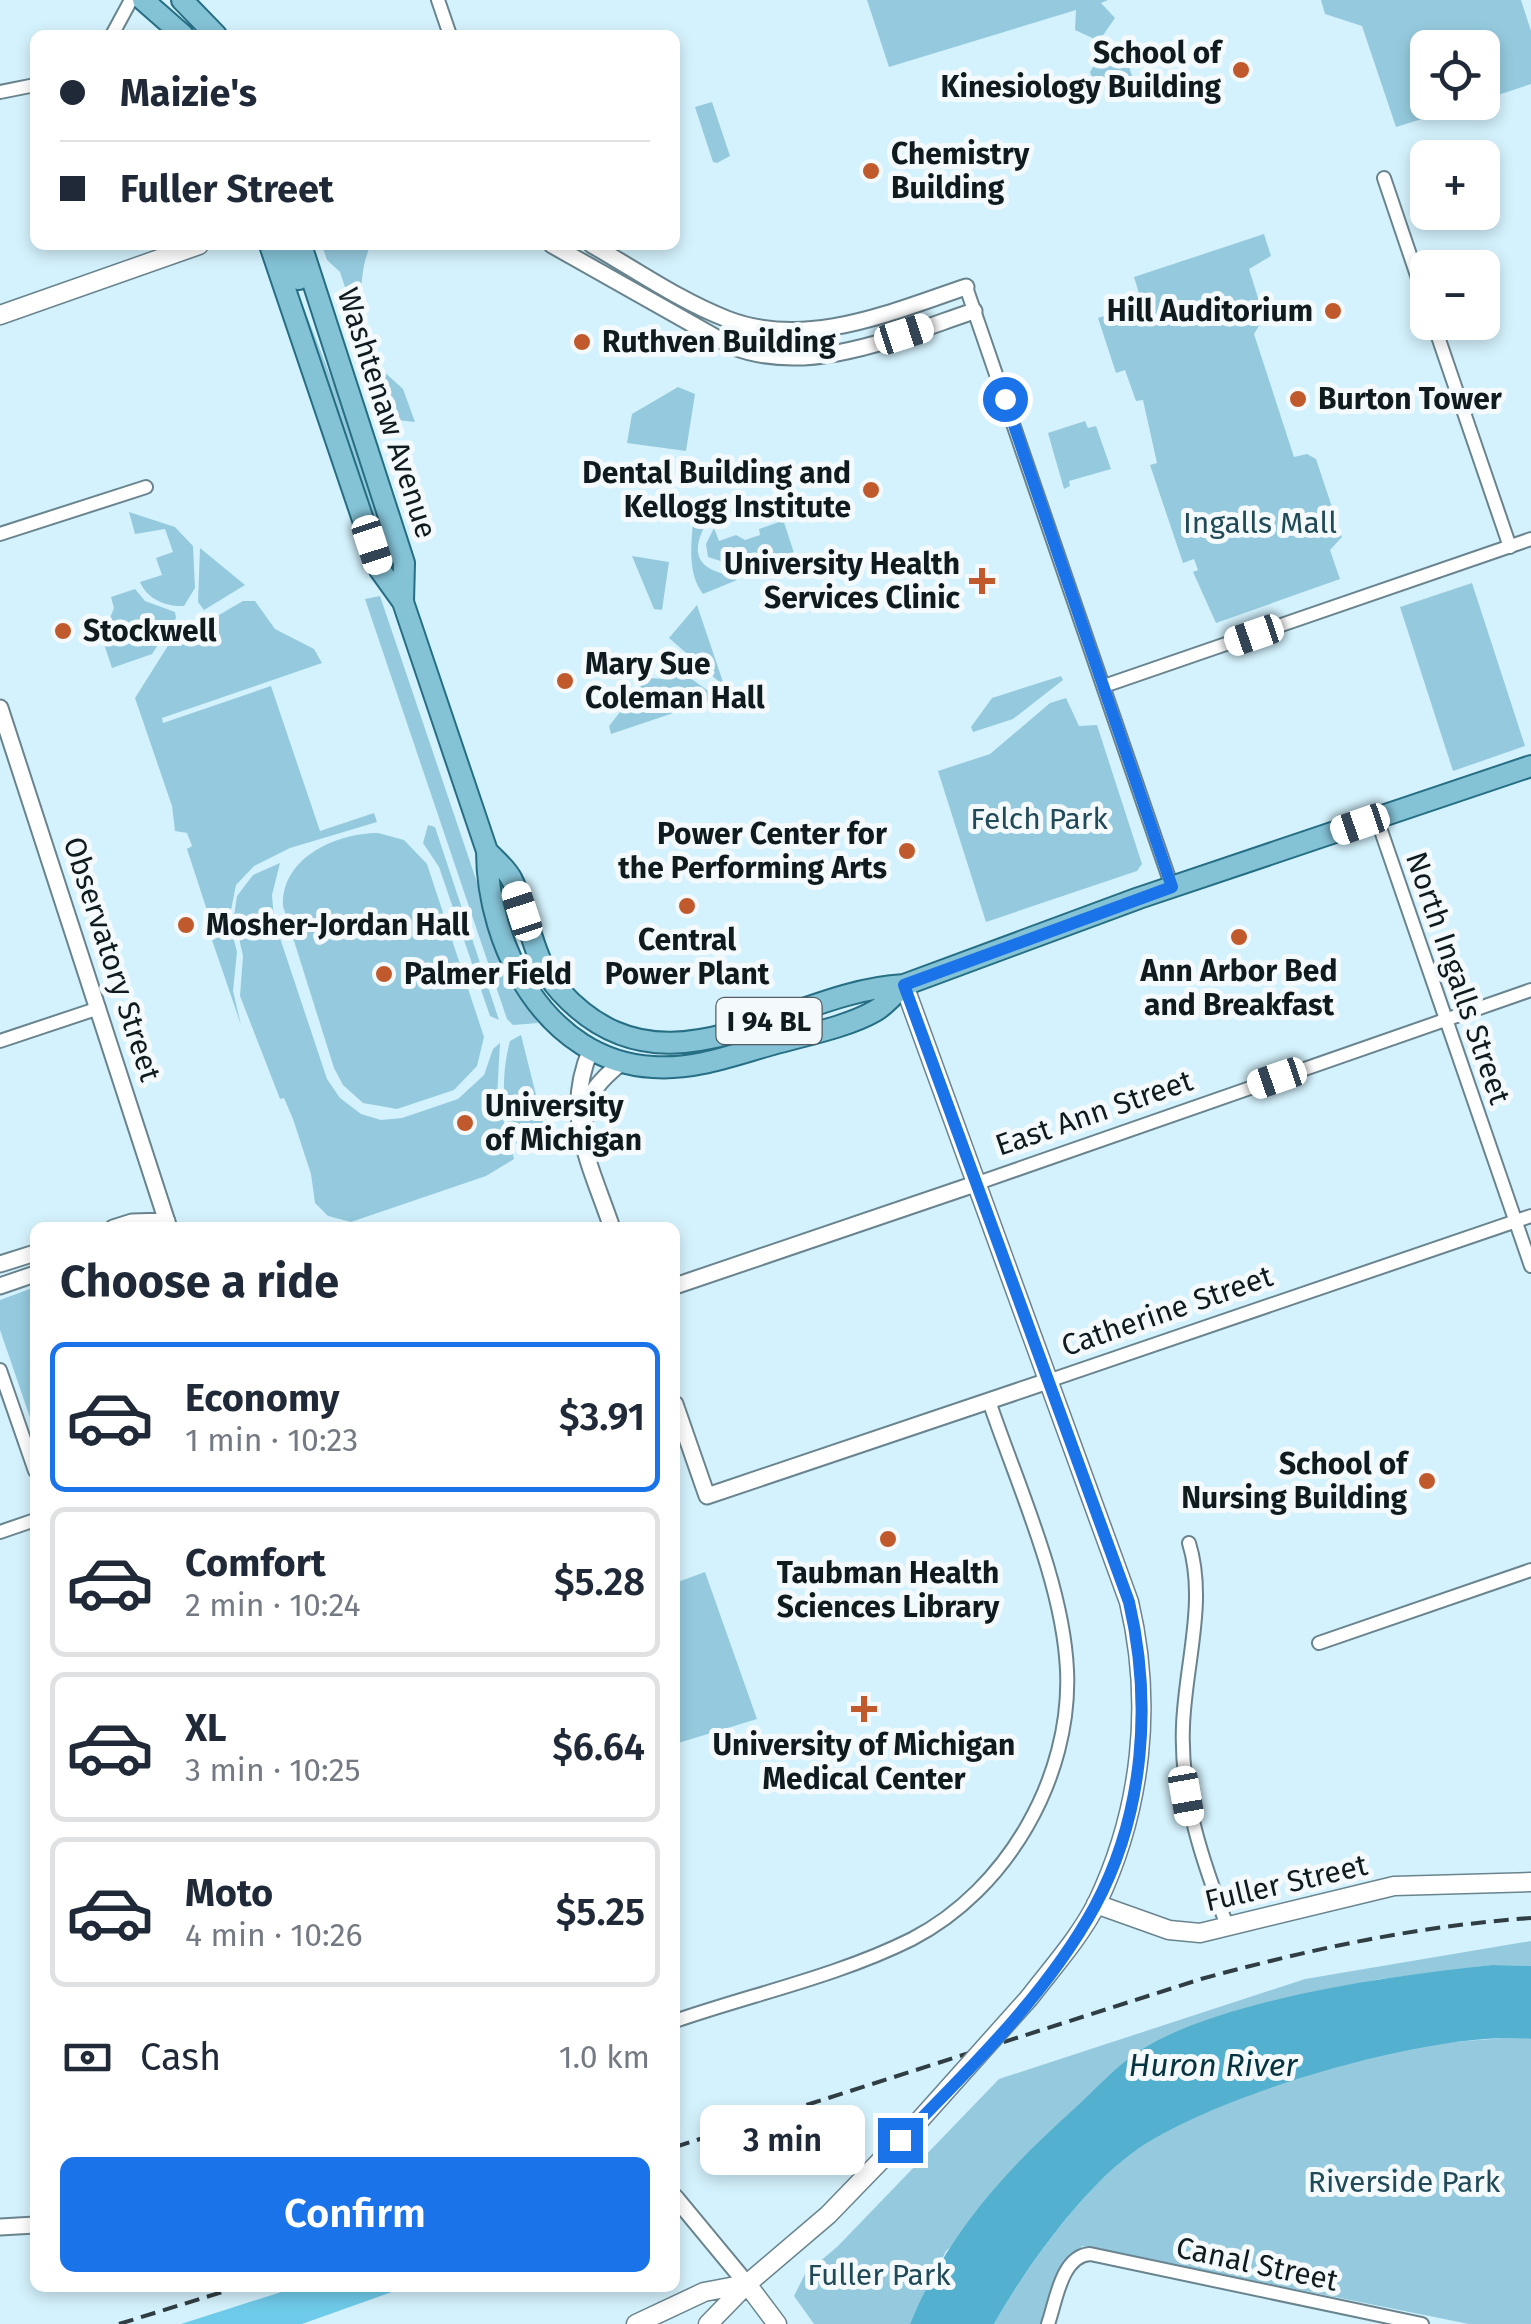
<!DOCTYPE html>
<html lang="en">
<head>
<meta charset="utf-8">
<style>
	body { margin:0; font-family:"Fira Sans",sans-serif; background:#f6f6f7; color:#1f2937; height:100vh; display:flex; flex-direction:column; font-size:38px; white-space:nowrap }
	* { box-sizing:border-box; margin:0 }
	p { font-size:32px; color:#747a83 }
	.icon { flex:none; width:55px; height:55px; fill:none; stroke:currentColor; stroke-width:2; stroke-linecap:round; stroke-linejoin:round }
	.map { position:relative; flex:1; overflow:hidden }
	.sheet { position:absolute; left:30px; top:1222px; width:650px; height:1070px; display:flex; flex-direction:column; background:#fff; border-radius:15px; box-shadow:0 5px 15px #0003 }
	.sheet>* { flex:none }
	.guide { position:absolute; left:30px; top:30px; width:650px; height:220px; border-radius:15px; box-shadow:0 5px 15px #0003; display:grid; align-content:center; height:220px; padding:0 30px; background:#fff }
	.fabs { position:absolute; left:1410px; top:30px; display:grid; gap:20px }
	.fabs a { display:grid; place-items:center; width:90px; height:90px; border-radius:15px; background:#fff; box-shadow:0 5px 15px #0003; font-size:50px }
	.end { position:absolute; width:45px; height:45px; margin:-22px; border:12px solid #1a73e8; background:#fff; box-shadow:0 0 0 5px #fff }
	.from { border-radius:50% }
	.bubble { position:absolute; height:70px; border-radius:15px; background:#fff; box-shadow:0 5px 15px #0003; font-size:32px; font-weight:600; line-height:70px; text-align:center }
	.car { position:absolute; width:30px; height:60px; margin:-30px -15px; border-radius:12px; box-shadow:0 0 8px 2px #0007; background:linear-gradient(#fff 24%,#345 0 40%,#fff 0 76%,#345 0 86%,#fff 0) }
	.guide b { display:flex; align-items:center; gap:35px; height:95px; font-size:38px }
	.guide b+b { border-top:2px solid #e0e1e3 }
	.guide i { width:25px; height:25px; background:#1f2937 }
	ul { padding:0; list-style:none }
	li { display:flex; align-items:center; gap:30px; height:150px; margin:0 20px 15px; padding:0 10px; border:5px solid #e0e1e3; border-radius:15px }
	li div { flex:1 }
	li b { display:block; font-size:38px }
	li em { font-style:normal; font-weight:600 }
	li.active { border-color:#1a73e8 }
	li>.icon { width:90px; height:90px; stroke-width:1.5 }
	h2 { padding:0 30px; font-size:45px; line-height:120px }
	.pay { display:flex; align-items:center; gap:25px; height:110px; padding:0 30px; font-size:38px }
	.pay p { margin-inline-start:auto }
	.action { display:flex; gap:20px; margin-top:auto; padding:20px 30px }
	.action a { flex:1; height:115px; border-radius:15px; background:#1a73e8; color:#fff; font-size:40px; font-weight:600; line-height:115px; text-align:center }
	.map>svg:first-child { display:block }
	.green { fill:#95cade }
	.forest { fill:#6fcbea }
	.water { fill:#54b0cf }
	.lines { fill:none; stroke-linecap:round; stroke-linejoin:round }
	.minor-casing { stroke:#69848e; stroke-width:16 }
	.tertiary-casing { stroke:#69848e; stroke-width:19 }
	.secondary-casing { stroke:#69848e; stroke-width:21 }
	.primary-casing { stroke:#266e84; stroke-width:24 }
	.minor { stroke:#fff; stroke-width:12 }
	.tertiary { stroke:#fff; stroke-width:15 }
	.secondary { stroke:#fff; stroke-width:18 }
	.primary { stroke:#84c2d6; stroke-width:20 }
	.rail { stroke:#303e43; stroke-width:4; stroke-dasharray:15 8; stroke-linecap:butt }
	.secondary-bridge-casing { stroke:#69848e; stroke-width:21; stroke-linecap:butt }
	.secondary-bridge { stroke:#fff; stroke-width:18 }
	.route { stroke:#1a73e8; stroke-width:12 }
	.poi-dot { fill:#c05a2c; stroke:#f4fafc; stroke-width:4 }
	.labels { text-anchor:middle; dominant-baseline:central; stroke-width:10; stroke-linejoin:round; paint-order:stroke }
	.shield { fill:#f4fafc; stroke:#545e61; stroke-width:2.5 }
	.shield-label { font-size:28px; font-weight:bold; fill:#101b1f }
	.poi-label { font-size:30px; font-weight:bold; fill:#101b1f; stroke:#f4fafc; text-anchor:start }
	.street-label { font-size:30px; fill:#101b1f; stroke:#f4fafc }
	.park-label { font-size:30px; fill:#214a58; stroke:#f4fafc }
	.water-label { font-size:32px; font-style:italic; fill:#063340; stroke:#f4fafc }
</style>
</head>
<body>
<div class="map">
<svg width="1531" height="2324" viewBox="0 0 1531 2324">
	<rect width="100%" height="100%" fill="#d4f2fd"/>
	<path class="green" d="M867,0H1108L1101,3L1115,18L1099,41L1075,30L1076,10L889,67Z
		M1321,0H1521L1531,31V84L1483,100L1482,48H1428V102L1474,103L1396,127L1362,26L1325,14Z
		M1104,49L1127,60L1133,79L1097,91L1090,72Z
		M712,102L730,156L717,163L713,162L695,107Z
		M1264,234L1271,256L1249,269L1264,317L1254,334L1294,457L1307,454L1316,459L1342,537L1330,550L1340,579L1216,623L1193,572L1198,570L1194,559L1183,563L1150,465L1157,463L1143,400L1136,401L1125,370L1116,373L1098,318L1142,303L1134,277Z
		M279,245L356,441L392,566L387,563Z
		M322,245H371C360,266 364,284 358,300L380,368L403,389L415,422L397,420L385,409L340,272L327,260Z
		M678,387L695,394L686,451L627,443L632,414Z
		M1085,421L1088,428L1096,426L1111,469L1069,481L1070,486L1064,489L1048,433Z
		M700,511L712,514C700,532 686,560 715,571C724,575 730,574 737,580L703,594C687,573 691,544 694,513Z
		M129,512L175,527L193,546L195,588L184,606C166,607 147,599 140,582L162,575L156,558L173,552L165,529L135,534Z
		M782,516L794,553L778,558L779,563L742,568L708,557L706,544L714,528L719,541L736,535L745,540L760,535L759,529L779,522Z
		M200,548L245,585L204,610L198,602Z
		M632,556L669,562L662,610L654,609Z
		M1472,583L1525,746L1453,771L1400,607Z
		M135,589L145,601L175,612L176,618L152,654L112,668L102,638L114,608L111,597Z
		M380,596L503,959L538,1023L513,1025L507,1019L365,599Z
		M243,601H255L275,629L314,649L322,663L162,718L163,723L271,686L320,831L374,813L377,822L290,848L254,866L236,885L229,920L237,952L233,991L241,1025L212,940L216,938L187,849L192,846L187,833L175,831L172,806L135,698L169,644Z
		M697,605L724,685V686L669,638Z
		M679,670L718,698L611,734L609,726L647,678L666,679Z
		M1061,676L1063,680L1013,719L973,732L971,727L992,698Z
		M1066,698L1079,726L1097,725L1142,864L1137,871L986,922L938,771L990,754L1050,703Z
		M428,825L435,827L499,1020L490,1016L439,867L423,843Z
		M378,833L404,840L427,864L484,1037L477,1066L454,1090L397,1109L363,1103L343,1085L334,1068L283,906C281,858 336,833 378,833Z
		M280,863L272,895L274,920L327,1079L340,1098L361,1114L381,1120L402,1118L458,1099L484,1075L493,1049L500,1043L497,1097L514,1159L486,1176L351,1222L328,1216L315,1203L311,1174L293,1119L284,1098L280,1099L240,996L243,956L234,916L237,896L253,875Z
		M521,1035L544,1127L521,1151C500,1121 501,1075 510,1041Z
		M35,1287V1432L0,1330V1300Z
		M705,1572L757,1719L675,1744V1583Z
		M1531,1941V1966L1492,1965L1381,1979L1234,2011L946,2251L910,2324H814L794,2296L805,2274L838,2246L999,2079L1305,1979Z
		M1515,2037L1531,2039V2324H1469L1082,2246L1043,2324H994C1026,2267 1085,2186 1138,2148C1201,2105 1348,2058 1424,2046C1453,2041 1485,2040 1515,2037Z"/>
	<path class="forest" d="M294,2288H403L302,2324H181Z"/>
	<path class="water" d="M1492,1965L1531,1966V2039C1436,2029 1218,2094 1139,2148C1085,2185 1026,2267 994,2324H910C948,2233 1003,2173 1075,2108C1095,2090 1115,2067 1138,2052C1217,1999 1396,1975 1492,1965Z"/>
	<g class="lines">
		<defs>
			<path id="minor" d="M438,0L450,35
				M112,35L131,0
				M0,92L35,85
				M1384,178L1428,308
				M966,287L1172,887
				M1433,322L1510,547
				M0,534L146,487
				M1104,686L1531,539
				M1377,819L1531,1266
				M0,1041L99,1008
				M975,1184L1531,990
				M0,1370L35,1471
				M1045,1382L1531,1216
				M0,1532L35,1520
				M1189,1543C1207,1601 1185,1666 1183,1726C1180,1797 1203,1863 1228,1928
				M1319,1643L1531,1570
				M675,2021C753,1994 838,1976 912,1939C1007,1890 1072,1777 1067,1670C1063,1583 1017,1484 989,1401
				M1048,2324C1056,2302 1061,2256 1090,2254L1422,2324"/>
			<path id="tertiary" d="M552,245L731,346C810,377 899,336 974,311
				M592,245C636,270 680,301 727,319C807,350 891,312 966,287
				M0,708L169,1228
				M591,1049C562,1116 590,1163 612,1228
				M584,1122C587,1093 600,1080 622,1062
				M113,1228L132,1222L167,1221
				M0,1264L35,1253
				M0,1286L35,1274
				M675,1286L975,1184
				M675,1404L707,1496L1045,1382
				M675,2197L747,2284
				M0,2227L35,2225"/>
			<path id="secondary" d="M0,315L199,245
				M904,985L1129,1602C1153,1703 1142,1809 1097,1903C1080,1937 1052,1968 1029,1998
				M1096,1904L1169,1930L1200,1933L1394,1886L1531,1882
				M747,2284L777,2324
				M636,2324L704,2292L746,2284
				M708,2324L747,2284L828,2215L919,2121"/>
			<path id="primary" d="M143,0L183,35
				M182,0L216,35
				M270,245L380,570L403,602L487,851C487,946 546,1061 653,1067C695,1070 733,1055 773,1044C805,1035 847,1027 875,1011C886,1005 895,993 904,985
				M286,245L299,279
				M301,245L404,563L403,602
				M487,851C495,860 507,869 512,880C530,917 531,959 560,991C666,1108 785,991 904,985L1139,898L1531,766"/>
		</defs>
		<use href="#minor" class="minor-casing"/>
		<use href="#tertiary" class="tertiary-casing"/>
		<use href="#secondary" class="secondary-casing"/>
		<use href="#primary" class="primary-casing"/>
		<use href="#minor" class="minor"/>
		<use href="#tertiary" class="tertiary"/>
		<use href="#secondary" class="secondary"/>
		<use href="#primary" class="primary"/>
		<path class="rail" d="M675,2147L1201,1979C1311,1949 1417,1926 1531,1918
			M119,2324L235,2288"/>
		<defs>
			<path id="secondary-bridge" d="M919,2121L1029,1998"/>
		</defs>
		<use href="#secondary-bridge" class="secondary-bridge-casing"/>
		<use href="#secondary-bridge" class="secondary-bridge"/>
	</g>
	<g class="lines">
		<path class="route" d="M900,2140C969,2070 1048,1993 1095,1906C1145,1813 1152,1701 1129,1602L904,985L1172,887L1005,399"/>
	</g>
	<g class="poi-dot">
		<circle cx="1241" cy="70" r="10"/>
		<circle cx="871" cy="171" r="10"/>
		<circle cx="1333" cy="311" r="10"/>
		<circle cx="582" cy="342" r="10"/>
		<circle cx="1298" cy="399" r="10"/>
		<circle cx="871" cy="490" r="10"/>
		<path d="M977 566h10v10h10v10h-10v10h-10v-10h-10v-10h10z"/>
		<circle cx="63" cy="631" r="10"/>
		<circle cx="565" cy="681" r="10"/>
		<circle cx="907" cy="851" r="10"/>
		<circle cx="687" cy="906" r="10"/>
		<circle cx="186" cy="925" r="10"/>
		<circle cx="1239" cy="937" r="10"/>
		<circle cx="384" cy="974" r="10"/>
		<circle cx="465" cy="1123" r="10"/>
		<circle cx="1427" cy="1481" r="10"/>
		<circle cx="888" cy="1539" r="10"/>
		<path d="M859 1694h10v10h10v10h-10v10h-10v-10h-10v-10h10z"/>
	</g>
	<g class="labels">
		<rect class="shield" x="716.5" y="998" width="105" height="46" rx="8"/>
		<g class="shield-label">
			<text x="769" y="1021">I 94 BL</text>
		</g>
		<g class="poi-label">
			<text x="1221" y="53" text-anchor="end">School of<tspan x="1221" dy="34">Kinesiology Building</tspan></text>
			<text x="891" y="154">Chemistry<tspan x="891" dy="34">Building</tspan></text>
			<text x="1313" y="311" text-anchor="end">Hill Auditorium</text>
			<text x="602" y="342">Ruthven Building</text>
			<text x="1318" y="399">Burton Tower</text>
			<text x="851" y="473" text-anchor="end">Dental Building and<tspan x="851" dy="34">Kellogg Institute</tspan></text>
			<text x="960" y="564" text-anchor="end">University Health<tspan x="960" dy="34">Services Clinic</tspan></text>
			<text x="83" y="631">Stockwell</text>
			<text x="585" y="664">Mary Sue<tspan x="585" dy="34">Coleman Hall</tspan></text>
			<text x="887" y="834" text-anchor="end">Power Center for<tspan x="887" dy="34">the Performing Arts</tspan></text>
			<text x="206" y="925">Mosher-Jordan Hall</text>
			<text x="687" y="940" text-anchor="middle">Central<tspan x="687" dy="34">Power Plant</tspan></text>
			<text x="1239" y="971" text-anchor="middle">Ann Arbor Bed<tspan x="1239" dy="34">and Breakfast</tspan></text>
			<text x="404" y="974">Palmer Field</text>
			<text x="485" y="1106">University<tspan x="485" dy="34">of Michigan</tspan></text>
			<text x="1407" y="1464" text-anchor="end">School of<tspan x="1407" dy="34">Nursing Building</tspan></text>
			<text x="888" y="1573" text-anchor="middle">Taubman Health<tspan x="888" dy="34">Sciences Library</tspan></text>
			<text x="864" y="1745" text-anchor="middle">University of Michigan<tspan x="864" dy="34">Medical Center</tspan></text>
		</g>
		<g class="street-label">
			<text transform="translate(387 413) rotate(72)">Washtenaw Avenue</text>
			<text transform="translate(112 959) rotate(72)">Observatory Street</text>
			<text transform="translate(1458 978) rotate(71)">North Ingalls Street</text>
			<text transform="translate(1094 1113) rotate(-19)">East Ann Street</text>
			<text transform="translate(1167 1311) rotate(-19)">Catherine Street</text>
			<text transform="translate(1286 1883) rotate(-13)">Fuller Street</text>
			<text transform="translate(1257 2264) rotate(12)">Canal Street</text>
		</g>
		<g class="park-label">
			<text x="1260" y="523">Ingalls Mall</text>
			<text x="1039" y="819">Felch Park</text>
			<text x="1404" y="2182">Riverside Park</text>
			<text x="879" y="2275">Fuller Park</text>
		</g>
		<g class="water-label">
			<text x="1213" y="2065">Huron River</text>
		</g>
	</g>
</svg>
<div class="fabs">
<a><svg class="icon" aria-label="locate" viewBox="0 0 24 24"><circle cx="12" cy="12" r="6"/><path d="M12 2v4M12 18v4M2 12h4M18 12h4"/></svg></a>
<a>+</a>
<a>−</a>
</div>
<i class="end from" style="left:1005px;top:399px"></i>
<i class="end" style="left:900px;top:2140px"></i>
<div class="bubble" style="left:700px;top:2105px;width:165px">3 min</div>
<i class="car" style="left:904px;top:334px;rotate:72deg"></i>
<i class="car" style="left:372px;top:545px;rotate:162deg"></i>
<i class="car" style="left:1254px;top:635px;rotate:251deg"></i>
<i class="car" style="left:1360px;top:824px;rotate:251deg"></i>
<i class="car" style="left:522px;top:911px;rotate:342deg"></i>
<i class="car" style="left:1277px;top:1078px;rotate:251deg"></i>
<i class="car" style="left:1186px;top:1796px;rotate:170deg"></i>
<div class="guide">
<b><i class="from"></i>Maizie's</b>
<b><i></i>Fuller Street</b>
</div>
<section class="sheet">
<h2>Choose a ride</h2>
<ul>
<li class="active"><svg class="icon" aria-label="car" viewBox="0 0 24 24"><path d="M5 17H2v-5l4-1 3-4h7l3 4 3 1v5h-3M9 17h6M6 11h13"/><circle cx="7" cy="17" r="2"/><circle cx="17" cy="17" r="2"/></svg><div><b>Economy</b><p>1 min · 10:23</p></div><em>$3.91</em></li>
<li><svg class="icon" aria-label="car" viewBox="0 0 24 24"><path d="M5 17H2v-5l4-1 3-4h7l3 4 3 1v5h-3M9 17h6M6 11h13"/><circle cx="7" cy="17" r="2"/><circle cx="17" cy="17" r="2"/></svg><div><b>Comfort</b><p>2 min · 10:24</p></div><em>$5.28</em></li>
<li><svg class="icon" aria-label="car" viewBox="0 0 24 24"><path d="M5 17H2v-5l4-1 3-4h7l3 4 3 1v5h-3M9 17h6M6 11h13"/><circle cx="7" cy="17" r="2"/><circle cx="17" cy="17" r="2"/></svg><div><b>XL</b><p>3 min · 10:25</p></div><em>$6.64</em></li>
<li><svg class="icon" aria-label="car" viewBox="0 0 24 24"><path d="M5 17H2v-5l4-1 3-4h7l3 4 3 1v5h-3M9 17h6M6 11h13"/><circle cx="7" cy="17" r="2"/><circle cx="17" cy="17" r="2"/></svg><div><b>Moto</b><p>4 min · 10:26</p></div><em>$5.25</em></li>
</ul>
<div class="pay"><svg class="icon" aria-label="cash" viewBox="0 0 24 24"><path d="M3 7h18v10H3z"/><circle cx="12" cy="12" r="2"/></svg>Cash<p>1.0 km</p></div>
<div class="action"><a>Confirm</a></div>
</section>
</div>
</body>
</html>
